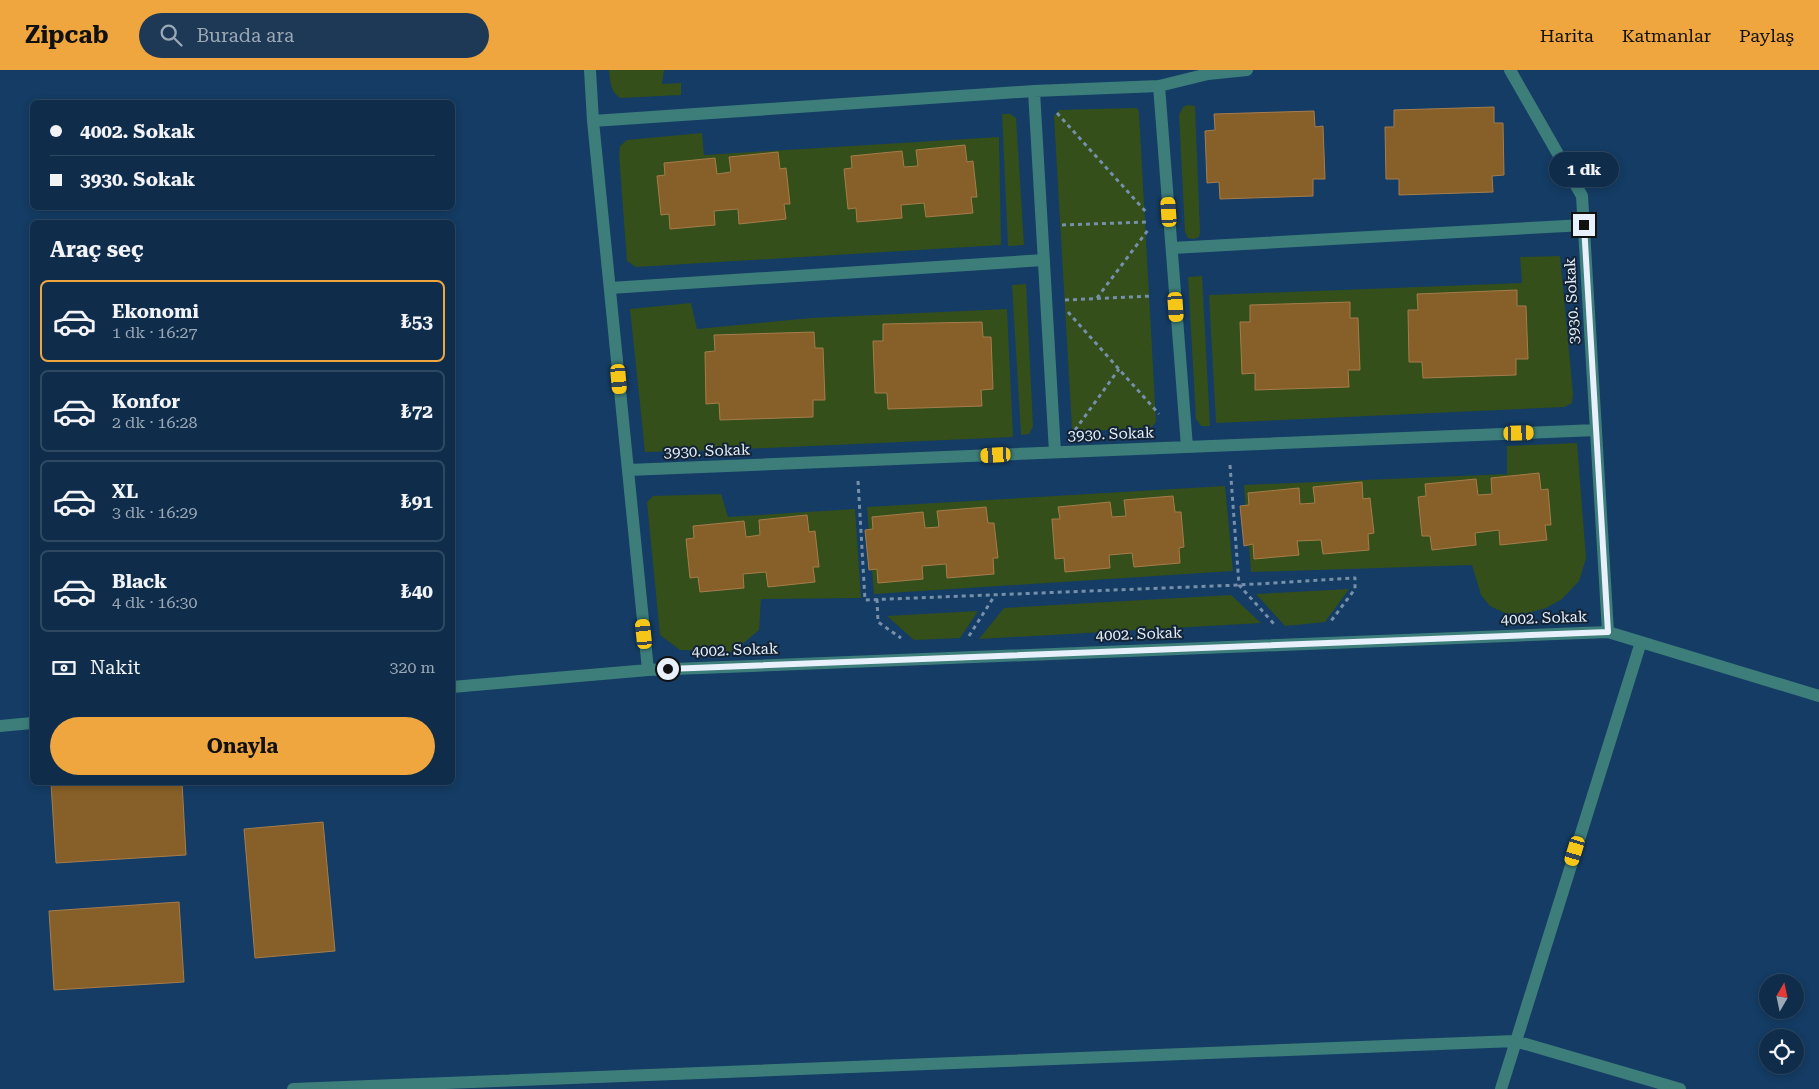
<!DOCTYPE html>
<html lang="tr">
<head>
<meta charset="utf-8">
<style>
	body { margin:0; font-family:"Roboto Serif",serif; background:#1d3955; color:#f1f3f6; height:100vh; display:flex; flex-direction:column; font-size:19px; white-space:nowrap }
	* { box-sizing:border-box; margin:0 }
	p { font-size:16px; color:#9ba8b5 }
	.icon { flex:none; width:28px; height:28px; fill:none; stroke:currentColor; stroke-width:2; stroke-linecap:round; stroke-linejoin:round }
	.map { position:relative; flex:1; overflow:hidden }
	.drawer { position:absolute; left:30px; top:150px; width:425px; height:565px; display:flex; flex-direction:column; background:#0f2d4b; border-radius:8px; box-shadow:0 2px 8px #0003,0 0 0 1px #2f4963 }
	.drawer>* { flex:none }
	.banner { position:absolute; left:30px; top:30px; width:425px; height:110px; border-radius:8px; box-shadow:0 2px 8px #0003,0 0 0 1px #2f4963; display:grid; align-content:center; height:110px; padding:0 20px; background:#0f2d4b }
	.needle { width:32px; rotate:9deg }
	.fabs { position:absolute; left:1759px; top:904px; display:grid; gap:10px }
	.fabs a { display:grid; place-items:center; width:45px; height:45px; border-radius:50%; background:#0f2d4b; box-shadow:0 2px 8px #0003,0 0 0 1px #2f4963; font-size:25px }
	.end { position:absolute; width:22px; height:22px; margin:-11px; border:6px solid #e8f0fb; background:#111; box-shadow:0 0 0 2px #111 }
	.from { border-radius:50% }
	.bubble { position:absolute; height:35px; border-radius:18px; background:#0f2d4b; box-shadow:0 2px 8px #0003,0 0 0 1px #2f4963; font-size:16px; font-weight:700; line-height:35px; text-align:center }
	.car { position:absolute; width:15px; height:30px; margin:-15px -8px; border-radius:6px; box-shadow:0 0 4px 1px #0007; background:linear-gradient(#f5c518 24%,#345 0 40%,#f5c518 0 76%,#345 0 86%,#f5c518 0) }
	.banner b { display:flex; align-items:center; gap:18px; height:48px; font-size:19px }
	.banner b+b { border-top:1px solid #2f4963 }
	.banner i { width:12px; height:12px; background:#f1f3f6 }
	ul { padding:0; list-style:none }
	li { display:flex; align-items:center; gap:15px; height:82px; margin:0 10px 8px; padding:0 10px; border:2px solid #2f4963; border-radius:8px }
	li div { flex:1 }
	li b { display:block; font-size:19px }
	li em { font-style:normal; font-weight:700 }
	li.selected { border-color:#f0a63e }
	li>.icon { width:45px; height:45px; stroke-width:1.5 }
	h2 { padding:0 20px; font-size:22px; line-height:60px }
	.pay { display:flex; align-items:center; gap:12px; height:55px; padding:0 20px; font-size:19px }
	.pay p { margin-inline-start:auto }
	.primary-button { display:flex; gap:10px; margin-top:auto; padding:10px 20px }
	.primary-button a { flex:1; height:58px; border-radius:30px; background:#f0a63e; color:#111; font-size:20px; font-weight:700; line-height:58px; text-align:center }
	header { display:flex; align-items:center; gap:30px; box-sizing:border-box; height:70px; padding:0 25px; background:#f0a63e; color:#111 }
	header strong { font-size:24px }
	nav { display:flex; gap:28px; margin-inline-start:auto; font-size:18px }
	.search { width:350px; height:45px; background:#1d3955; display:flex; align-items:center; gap:12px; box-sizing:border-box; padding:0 18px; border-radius:28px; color:#9ba8b5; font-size:19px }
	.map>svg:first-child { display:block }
	.green { fill:#344f1a }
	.building { fill:#875f28; stroke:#a57d4c }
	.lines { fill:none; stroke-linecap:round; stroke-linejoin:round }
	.path { stroke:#768faa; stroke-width:3; stroke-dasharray:4 4; stroke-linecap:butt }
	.street { stroke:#3d7e7b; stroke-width:12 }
	.route { stroke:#e8f0fb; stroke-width:6 }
	.labels { text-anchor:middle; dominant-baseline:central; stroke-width:4; stroke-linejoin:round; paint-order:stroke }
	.street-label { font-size:15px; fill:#e8f0fb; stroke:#122335 }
</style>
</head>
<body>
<header>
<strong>Zipcab</strong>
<div class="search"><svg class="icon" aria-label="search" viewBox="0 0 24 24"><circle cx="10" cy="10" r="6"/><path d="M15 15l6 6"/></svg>Burada ara</div>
<nav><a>Harita</a><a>Katmanlar</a><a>Paylaş</a></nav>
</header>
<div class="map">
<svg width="1819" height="1019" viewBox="0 0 1819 1019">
	<rect width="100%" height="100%" fill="#143c64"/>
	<path class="green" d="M609,0H664L662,14L681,13V25L620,28C610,21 610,11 609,0Z
		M1188,35L1195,36L1200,162L1199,167L1194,169L1188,168L1185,162L1179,45L1183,37Z
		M1135,38L1138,39L1139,43L1156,352L1152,357L1076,362L1072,359L1054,46L1059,40Z
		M1002,44H1010L1016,48L1024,175L1008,176Z
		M702,63L704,85L999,67L1001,175L636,197L627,191L619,85L620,76L627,70Z
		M1560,186L1573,324L1572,333L1564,337L1216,353L1209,225L1522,213L1520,187Z
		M1202,206L1210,356H1201L1196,349L1188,207Z
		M1026,214L1033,356L1029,364L1021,365L1012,215Z
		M691,233L697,259L811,248L1007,239L1013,367L722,380L645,382L630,239Z
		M1577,373L1586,488L1579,511L1562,529L1546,538L1528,543L1507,544L1490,536L1481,525L1472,495L1251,502L1244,415L1507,404V376Z
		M1225,416L1233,501L874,524L867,437Z
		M721,424L728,447L855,439L861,528L761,529L759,560L733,582L680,580L660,565L647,432L653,426Z
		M1349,519L1325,552L1285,556L1256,524Z
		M1231,525L1261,553L979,569L1004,538Z
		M978,541L960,568L914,570L887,546Z"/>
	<path class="building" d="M1494,37V53H1503L1504,105L1492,106L1493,122L1399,125V109H1386L1385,57H1394V40Z
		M1314,41L1315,57L1323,56L1325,109H1313V126L1220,129L1219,112L1207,113L1205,61L1215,60L1214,44Z
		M965,75L967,92L973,91L977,127H971L973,143L926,147L924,133L901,135L902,148L857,152L856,138L848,139L844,99L852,98L851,86L902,81L904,97L918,96L916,80Z
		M778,82L780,99L786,98L790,134H784L786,149L739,154L738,139L714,141L715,155L670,159L669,144L661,145L657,106L665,105L664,93L715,88L717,104L731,102L729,87Z
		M1517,220V236H1526L1528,289H1516V305L1423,308L1422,292H1409L1408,240H1418L1417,224Z
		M1350,232V248H1358L1360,300H1348L1349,317L1255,320V303L1242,304L1240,252H1250V235Z
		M982,252L983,267H991L993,319L981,320L982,336L888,339L887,323H875L873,271H883V254Z
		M814,262L815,278H823L825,330H813V347L720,350L719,333L706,334L705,282L715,281L714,265Z
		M1539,403L1541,420L1548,419L1551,455H1545L1547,470L1500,475L1499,460L1475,463L1476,475L1432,480L1430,466H1422L1418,427L1426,426L1425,414L1476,409L1478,425L1492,424L1491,408Z
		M1362,412L1363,429L1370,428L1374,463L1368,464L1369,480L1323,484L1321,470L1297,471L1299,485L1254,489L1253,474L1244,476L1240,436L1249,435L1248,423L1299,418L1300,434L1315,433L1313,417Z
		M1173,426L1175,442H1181L1184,477L1179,478L1180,493L1134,497L1132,483L1109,485L1110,498L1065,502L1064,488L1055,489L1052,449H1060L1058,437L1110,432L1112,447L1126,446L1124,430Z
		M986,437L988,453H994L998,488H993L994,504L947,508L946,494L922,496L923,509L878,513L877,499L869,500L865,460L873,459L872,447L923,442L925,458L939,457L937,441Z
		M807,445L809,462L815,461L819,497H813L815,512L768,517L766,502L743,504L744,518L700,522L698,507L690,508L686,469L694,468L693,456L744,451L746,467L760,465L759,450Z
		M66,712H182L186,785L56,793L51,713Z
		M323,752L335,881L255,888L244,759Z
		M179,832L184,912L54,920L49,841Z"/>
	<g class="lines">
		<path class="path" d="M1057,43L1147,143
			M1062,155L1147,152
			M1097,228L1148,160
			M1065,230L1152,226
			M1068,242L1159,344
			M1075,360L1119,299
			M1230,395L1239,515L1275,555
			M858,411L865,530L1239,515L1355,508V519L1331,551
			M877,529L878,552L901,568
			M969,566L995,525"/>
		<path class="street" d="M590,0L593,51L648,600
			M1510,0L1582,126L1608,562
			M1159,16L1187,377
			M1034,21L1055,382
			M593,51L1034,21L1159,16L1208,4L1247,0
			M1172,178L1584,155
			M610,218L1044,190
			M628,400L1596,360
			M452,617L648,600L1608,562L1819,626
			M0,656L32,653
			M293,1019L1515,971L1680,1019
			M1501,1019L1641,572"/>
	</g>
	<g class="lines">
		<path class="route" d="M668,599L1608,562L1584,155"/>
	</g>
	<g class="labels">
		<g class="street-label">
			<text transform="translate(1572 231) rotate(-93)">3930. Sokak</text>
			<text transform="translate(1111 364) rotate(-2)">3930. Sokak</text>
			<text transform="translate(707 381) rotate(-2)">3930. Sokak</text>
			<text transform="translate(1544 548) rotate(-2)">4002. Sokak</text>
			<text transform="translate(1139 564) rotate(-2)">4002. Sokak</text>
			<text transform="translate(735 580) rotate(-2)">4002. Sokak</text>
		</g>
	</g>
</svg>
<div class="fabs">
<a><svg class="needle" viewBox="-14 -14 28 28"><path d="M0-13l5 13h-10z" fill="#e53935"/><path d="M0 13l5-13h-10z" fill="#9ba8b5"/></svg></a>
<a><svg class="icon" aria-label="locate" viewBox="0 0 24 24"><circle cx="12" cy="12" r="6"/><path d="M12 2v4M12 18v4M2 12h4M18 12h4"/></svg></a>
</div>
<i class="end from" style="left:668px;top:599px"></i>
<i class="end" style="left:1584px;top:155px"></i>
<div class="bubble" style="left:1549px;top:82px;width:70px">1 dk</div>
<i class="car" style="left:1169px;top:142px;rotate:356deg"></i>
<i class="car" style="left:1176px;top:237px;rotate:176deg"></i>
<i class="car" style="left:619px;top:309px;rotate:175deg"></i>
<i class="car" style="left:1519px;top:363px;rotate:88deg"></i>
<i class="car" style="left:996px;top:385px;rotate:267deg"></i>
<i class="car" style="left:644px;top:564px;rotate:354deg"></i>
<i class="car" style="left:1575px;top:781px;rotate:197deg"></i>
<div class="banner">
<b><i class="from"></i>4002. Sokak</b>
<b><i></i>3930. Sokak</b>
</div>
<section class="drawer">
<h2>Araç seç</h2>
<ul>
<li class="selected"><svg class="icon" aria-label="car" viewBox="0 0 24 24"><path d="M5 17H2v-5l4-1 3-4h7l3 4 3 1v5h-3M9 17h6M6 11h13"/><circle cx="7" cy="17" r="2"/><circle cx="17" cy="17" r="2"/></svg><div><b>Ekonomi</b><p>1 dk · 16:27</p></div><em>₺53</em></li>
<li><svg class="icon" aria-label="car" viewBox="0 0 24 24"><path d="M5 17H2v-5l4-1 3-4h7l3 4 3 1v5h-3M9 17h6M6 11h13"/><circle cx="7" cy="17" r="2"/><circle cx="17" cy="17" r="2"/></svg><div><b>Konfor</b><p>2 dk · 16:28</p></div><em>₺72</em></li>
<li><svg class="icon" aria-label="car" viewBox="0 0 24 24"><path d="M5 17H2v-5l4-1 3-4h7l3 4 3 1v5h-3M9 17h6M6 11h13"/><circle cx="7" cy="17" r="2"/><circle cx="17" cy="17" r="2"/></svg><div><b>XL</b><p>3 dk · 16:29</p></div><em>₺91</em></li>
<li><svg class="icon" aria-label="car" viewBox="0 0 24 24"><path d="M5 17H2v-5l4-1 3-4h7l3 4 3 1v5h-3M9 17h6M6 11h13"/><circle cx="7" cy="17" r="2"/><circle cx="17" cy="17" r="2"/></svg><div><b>Black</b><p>4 dk · 16:30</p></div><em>₺40</em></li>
</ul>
<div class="pay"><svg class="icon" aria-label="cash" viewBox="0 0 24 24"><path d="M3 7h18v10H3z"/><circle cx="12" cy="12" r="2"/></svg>Nakit<p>320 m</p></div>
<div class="primary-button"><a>Onayla</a></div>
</section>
</div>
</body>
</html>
